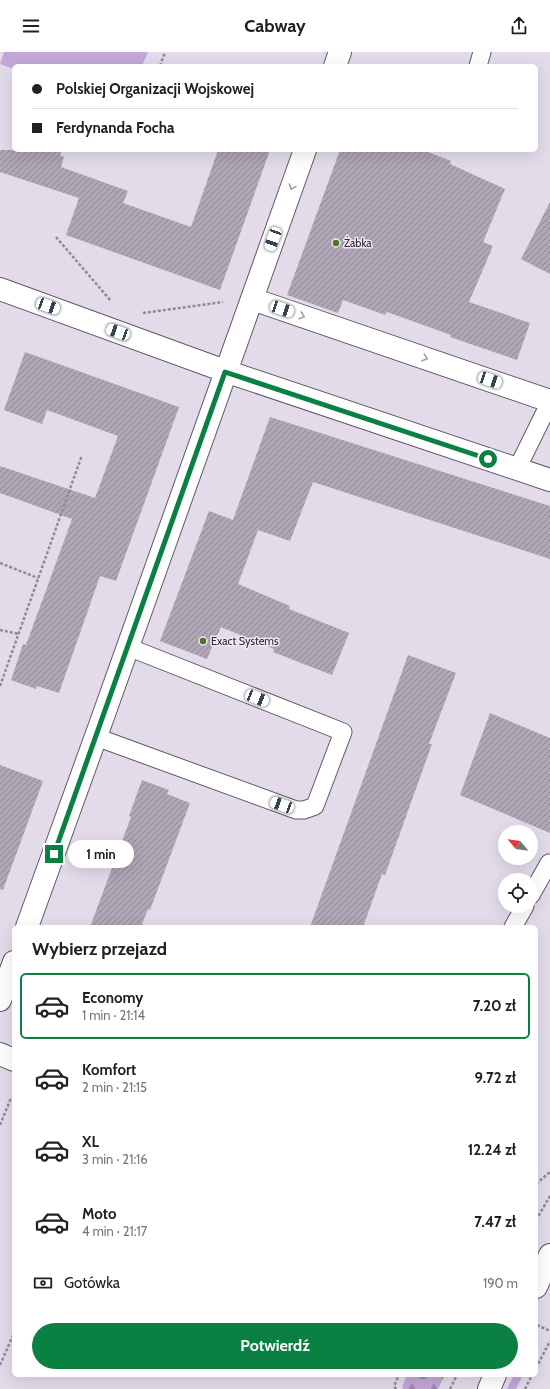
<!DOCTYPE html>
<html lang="pl">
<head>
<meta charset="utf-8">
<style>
	body { margin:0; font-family:Cabin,sans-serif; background:#f6f6f6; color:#202124; height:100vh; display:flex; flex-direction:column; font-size:15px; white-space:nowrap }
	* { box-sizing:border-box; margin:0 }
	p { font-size:13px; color:#757577 }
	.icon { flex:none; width:22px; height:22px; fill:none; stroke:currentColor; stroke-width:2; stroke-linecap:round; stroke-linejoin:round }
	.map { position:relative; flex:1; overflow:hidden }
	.panel { position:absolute; left:12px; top:873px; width:526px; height:452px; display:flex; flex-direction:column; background:#fff; border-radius:6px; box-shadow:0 4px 16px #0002 }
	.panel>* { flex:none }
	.guide { position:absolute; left:12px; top:12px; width:526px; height:88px; border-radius:6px; box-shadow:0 4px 16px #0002; display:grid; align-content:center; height:88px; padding:0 20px; background:#fff }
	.needle { width:26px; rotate:299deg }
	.tools { position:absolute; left:498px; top:773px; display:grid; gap:8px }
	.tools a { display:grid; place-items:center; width:40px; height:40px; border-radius:50%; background:#fff; box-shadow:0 4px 16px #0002; font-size:20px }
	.end { position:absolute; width:18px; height:18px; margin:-9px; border:5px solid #0b8043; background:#fff; box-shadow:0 0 0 2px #fff }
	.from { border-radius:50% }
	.bubble { position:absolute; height:28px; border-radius:14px; background:#fff; box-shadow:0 4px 16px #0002; font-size:13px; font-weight:800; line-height:28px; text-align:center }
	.car { position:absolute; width:12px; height:24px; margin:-12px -6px; border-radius:5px; box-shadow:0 0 3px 1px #0007; background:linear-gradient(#fff 24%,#345 0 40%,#fff 0 76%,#345 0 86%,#fff 0) }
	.guide b { display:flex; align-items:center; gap:14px; height:38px; font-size:15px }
	.guide b+b { border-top:1px solid #e0e0e0 }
	.guide i { width:10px; height:10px; background:#202124 }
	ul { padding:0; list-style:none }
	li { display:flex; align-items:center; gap:12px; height:66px; margin:0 8px 6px; padding:0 12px; border:2px solid transparent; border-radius:6px }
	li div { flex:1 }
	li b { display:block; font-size:15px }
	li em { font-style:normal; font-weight:800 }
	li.active { border-color:#0b8043 }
	li>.icon { width:36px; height:36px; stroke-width:1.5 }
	h2 { padding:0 20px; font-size:18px; line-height:48px }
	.pay { display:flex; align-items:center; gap:10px; height:44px; padding:0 20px; font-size:15px }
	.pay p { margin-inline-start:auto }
	.primary-button { display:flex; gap:8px; margin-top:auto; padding:8px 20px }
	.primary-button a { flex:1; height:46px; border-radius:24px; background:#0b8043; color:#fff; font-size:16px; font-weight:800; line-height:46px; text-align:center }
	header { display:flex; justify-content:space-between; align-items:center; height:52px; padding:0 20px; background:#fff; font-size:18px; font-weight:800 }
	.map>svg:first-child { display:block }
	.grass { fill:url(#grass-tufts) }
	.forest { fill:url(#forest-firs) }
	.pitch { fill:#c3a7d8 }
	.building { fill:url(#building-hatch) }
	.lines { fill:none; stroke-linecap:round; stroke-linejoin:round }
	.lane-casing { stroke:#605966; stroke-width:19 }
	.street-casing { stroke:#605966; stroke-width:24 }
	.secondary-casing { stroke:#605966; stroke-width:24 }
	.path { stroke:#918b96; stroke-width:2.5; stroke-dasharray:3 2; stroke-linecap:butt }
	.lane { stroke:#fff; stroke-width:17 }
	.street { stroke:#fff; stroke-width:22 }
	.secondary { stroke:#fff; stroke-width:22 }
	.oneway { stroke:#a09fa1 }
	.route { stroke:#0b8043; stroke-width:5 }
	.poi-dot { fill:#507229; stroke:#f0e8f7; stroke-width:1.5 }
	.labels { text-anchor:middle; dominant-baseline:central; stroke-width:3; stroke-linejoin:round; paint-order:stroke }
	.poi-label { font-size:11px; fill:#2c292f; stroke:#f0e8f7; text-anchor:start }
</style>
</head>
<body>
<header><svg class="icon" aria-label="menu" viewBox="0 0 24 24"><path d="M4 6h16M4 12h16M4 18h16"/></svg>Cabway<svg class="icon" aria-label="share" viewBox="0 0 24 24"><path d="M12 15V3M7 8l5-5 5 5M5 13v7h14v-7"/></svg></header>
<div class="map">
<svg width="550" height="1337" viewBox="0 0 550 1337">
	<defs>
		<pattern id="grass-tufts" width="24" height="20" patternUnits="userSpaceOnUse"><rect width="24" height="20" fill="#c3a7d8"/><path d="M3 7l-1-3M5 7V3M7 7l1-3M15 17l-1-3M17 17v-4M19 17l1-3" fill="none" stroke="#9f88b0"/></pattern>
		<pattern id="forest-firs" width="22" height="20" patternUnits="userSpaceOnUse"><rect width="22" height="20" fill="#c3a7d8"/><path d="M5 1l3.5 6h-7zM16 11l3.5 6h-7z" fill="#9f88b0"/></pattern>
		<pattern id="building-hatch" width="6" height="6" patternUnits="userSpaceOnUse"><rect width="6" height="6" fill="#afa7b5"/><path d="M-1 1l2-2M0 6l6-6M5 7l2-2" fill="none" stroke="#8f8894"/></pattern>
	</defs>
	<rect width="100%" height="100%" fill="#e3dbea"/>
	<path class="grass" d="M514,1323H523L516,1337H507Z"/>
	<path class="forest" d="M407,1323H445L438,1337H403L402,1335Z"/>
	<path class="pitch" d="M4,0H148L142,14H14V17L0,12Z"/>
	<path class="building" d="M0,98H62L60,103L64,105L61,115L128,139L123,151L191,175L218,98H270L220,238L66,183L79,146L0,120Z
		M340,98H423L451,109L450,112L505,137L483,190L493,194L469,250L530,271L517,308L450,285L451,283L387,260L385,263L343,248L338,261L287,243Z
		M550,150V222L521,207Z
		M25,300L179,355L116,529L100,524L59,641L37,634L36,637L11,628L23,592L26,593L72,467L0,441V414L95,446L118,384L47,358L42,372L4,358Z
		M270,365L550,454V507L313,430L290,489L258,478L238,532L290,554L289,557L349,581L332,623L273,600L274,597L221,575L207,607L160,589L209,459L233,468Z
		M408,603L456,621L429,692H432L385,823L382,822L363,875H310Z
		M490,661L550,686V781L460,743Z
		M0,713L43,729L3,838L0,837Z
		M142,728L169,738L167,742L190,751L150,858L148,857L141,875H90L131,765L129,764Z"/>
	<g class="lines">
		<defs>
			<path id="lane" d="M478,14L482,0
				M517,417L550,350
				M96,685L296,758H304L315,754L343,680L128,595
				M531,843L549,811
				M513,875L525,854"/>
			<path id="street" d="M335,14L340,0
				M0,237L225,319L550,428
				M252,247L550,349
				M27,875L99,676L305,98
				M0,948L14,910
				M0,1002L14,1008"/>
			<path id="secondary" d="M536,1235L550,1203
				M489,1337L495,1323"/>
		</defs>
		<use href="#lane" class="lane-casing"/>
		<use href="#street" class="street-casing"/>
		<use href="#secondary" class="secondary-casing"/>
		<path class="path" d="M160,14L165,0
			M56,185L111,249
			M143,261L223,250
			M0,511L38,526
			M0,578L19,582
			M0,634L82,403
			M0,1073L11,1046L14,1045
			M536,1132L550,1120
			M536,1168L550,1144
			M537,1273L550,1279
			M0,1313L14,1281
			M536,1316L550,1289
			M396,1337L394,1334L399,1323
			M450,1337L457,1323
			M525,1337L532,1323"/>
		<use href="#lane" class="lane"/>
		<use href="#street" class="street"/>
		<use href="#secondary" class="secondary"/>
	</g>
	<defs><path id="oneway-chevron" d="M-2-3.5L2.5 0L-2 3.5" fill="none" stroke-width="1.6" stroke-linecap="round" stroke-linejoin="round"/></defs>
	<g class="oneway">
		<use href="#oneway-chevron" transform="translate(292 135) rotate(110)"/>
		<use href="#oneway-chevron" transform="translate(302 264) rotate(19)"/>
		<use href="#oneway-chevron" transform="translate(425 306) rotate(19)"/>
	</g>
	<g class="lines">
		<path class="route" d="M54,802L225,320L488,407"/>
	</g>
	<g class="poi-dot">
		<circle cx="336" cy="191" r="4"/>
		<circle cx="203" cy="589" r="4"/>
	</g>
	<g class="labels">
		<g class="poi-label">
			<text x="344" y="191">Żabka</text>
			<text x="211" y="589">Exact Systems</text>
		</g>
	</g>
</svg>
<div class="tools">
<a><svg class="needle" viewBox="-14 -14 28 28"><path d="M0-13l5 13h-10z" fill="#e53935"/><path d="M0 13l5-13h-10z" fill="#757577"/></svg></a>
<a><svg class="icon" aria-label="locate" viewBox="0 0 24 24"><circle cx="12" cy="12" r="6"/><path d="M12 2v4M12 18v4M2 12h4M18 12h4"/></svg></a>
</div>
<i class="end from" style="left:488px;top:407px"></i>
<i class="end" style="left:54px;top:802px"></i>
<div class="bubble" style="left:68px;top:788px;width:66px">1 min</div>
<i class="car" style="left:273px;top:187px;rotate:200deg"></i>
<i class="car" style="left:48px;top:254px;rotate:110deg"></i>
<i class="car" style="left:282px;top:257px;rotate:109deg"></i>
<i class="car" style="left:118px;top:280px;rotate:290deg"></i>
<i class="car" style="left:490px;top:328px;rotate:109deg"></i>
<i class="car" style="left:257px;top:646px;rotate:112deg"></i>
<i class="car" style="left:282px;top:753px;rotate:290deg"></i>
<div class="guide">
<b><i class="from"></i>Polskiej Organizacji Wojskowej</b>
<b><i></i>Ferdynanda Focha</b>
</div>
<section class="panel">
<h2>Wybierz przejazd</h2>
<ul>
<li class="active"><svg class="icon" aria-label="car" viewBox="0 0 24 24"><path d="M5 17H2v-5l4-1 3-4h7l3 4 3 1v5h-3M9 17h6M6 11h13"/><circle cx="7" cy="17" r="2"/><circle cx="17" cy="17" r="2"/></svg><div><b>Economy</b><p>1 min · 21:14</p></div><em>7.20 zł</em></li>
<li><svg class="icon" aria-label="car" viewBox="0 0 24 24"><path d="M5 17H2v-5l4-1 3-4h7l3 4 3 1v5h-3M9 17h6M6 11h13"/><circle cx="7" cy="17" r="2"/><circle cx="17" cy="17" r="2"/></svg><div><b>Komfort</b><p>2 min · 21:15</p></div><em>9.72 zł</em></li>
<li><svg class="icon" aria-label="car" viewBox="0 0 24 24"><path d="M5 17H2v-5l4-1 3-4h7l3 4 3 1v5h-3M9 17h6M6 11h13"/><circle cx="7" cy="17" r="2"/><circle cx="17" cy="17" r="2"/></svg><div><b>XL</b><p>3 min · 21:16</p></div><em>12.24 zł</em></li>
<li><svg class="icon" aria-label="car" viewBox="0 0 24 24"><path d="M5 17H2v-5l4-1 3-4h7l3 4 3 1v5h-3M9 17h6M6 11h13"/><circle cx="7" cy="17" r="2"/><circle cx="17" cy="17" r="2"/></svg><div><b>Moto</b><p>4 min · 21:17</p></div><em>7.47 zł</em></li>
</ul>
<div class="pay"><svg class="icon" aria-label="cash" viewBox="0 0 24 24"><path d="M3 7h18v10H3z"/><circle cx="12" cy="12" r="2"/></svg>Gotówka<p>190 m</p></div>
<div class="primary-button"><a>Potwierdź</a></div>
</section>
</div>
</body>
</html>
